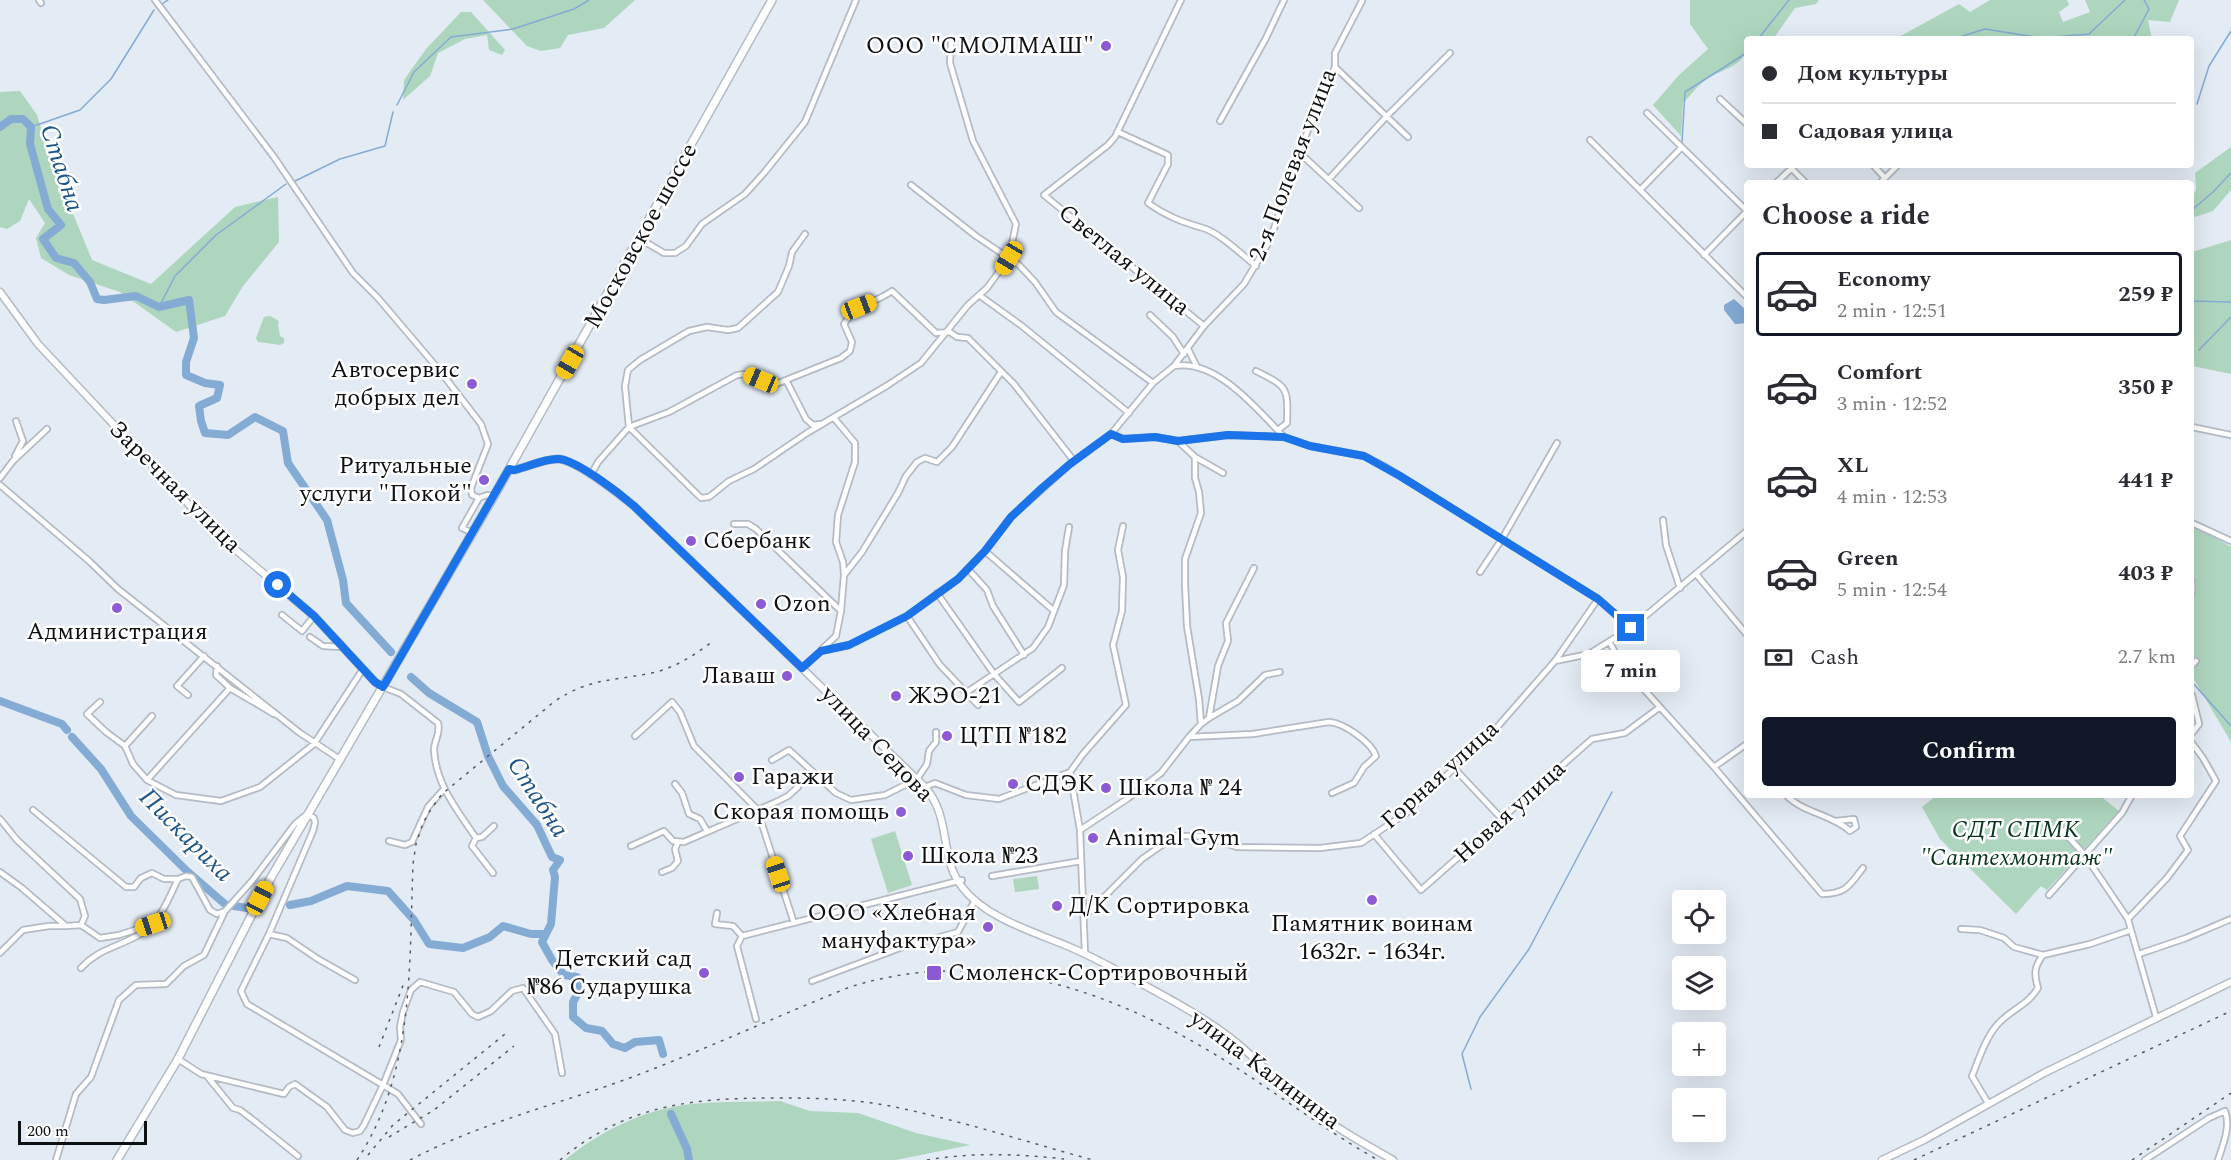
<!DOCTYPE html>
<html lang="en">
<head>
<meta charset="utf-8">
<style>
	body { margin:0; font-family:Spectral,serif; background:#f7f7f7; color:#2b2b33; height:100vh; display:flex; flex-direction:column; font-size:22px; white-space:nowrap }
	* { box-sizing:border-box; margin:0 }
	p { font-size:20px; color:#7c7c81 }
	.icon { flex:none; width:33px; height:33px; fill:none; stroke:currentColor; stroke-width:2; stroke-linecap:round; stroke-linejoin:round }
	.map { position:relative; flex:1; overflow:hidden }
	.side { position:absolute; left:1744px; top:180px; width:450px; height:618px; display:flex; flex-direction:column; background:#fff; border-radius:6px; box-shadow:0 6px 24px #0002 }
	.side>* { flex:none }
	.guide { position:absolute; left:1744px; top:36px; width:450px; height:132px; border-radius:6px; box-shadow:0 6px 24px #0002; display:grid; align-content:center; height:132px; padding:0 18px; background:#fff }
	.controls { position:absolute; left:1672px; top:890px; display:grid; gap:12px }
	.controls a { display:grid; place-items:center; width:54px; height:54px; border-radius:6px; background:#fff; box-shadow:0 6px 24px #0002; font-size:30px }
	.scale { position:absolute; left:18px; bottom:15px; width:129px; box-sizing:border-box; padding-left:6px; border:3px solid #0e1114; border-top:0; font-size:16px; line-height:21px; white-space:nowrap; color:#0e1114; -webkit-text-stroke:4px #fff; paint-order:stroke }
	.end { position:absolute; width:27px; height:27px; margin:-14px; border:8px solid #1a73e8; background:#fff; box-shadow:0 0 0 3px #fff }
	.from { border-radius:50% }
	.bubble { position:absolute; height:42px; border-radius:6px; background:#fff; box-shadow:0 6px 24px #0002; font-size:20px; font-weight:700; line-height:42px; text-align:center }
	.car { position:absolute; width:18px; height:36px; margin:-18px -9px; border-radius:8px; box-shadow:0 0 4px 2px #0007; background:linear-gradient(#f5c518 24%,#345 0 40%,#f5c518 0 76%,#345 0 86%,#f5c518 0) }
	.guide b { display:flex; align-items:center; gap:21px; height:57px; font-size:22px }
	.guide b+b { border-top:2px solid #e1e1e2 }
	.guide i { width:15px; height:15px; background:#2b2b33 }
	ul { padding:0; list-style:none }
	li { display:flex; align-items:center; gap:18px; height:84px; margin:0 12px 9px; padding:0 6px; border:3px solid transparent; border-radius:6px }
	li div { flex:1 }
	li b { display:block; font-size:22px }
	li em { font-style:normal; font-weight:700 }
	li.active { border-color:#111827 }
	li>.icon { width:54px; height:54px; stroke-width:1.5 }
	h2 { padding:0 18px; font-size:27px; line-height:72px }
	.pay { display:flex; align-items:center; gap:15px; height:66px; padding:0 18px; font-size:22px }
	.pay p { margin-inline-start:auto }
	.cta { display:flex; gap:12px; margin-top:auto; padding:12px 18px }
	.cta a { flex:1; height:69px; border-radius:6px; background:#111827; color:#fff; font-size:24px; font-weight:700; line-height:69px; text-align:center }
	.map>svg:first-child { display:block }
	.green { fill:#aed6be }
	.water { fill:#84abd4 }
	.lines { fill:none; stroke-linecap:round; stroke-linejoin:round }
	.stream { stroke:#84abd4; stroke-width:1.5 }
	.river { stroke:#84abd4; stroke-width:8 }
	.street-casing { stroke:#b4bbc4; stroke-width:8 }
	.secondary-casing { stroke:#b4bbc4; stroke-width:9 }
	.primary-casing { stroke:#b4bbc4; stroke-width:10 }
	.street { stroke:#fff; stroke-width:4.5 }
	.secondary { stroke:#fff; stroke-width:6 }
	.primary { stroke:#fff; stroke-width:7 }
	.rail { stroke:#575c61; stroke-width:1.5; stroke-dasharray:3 6; stroke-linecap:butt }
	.route { stroke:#1a73e8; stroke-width:8 }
	.poi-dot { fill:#8b5ad4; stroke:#fff; stroke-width:2 }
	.labels { text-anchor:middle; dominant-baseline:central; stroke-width:5; stroke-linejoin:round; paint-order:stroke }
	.poi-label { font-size:24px; fill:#0e1114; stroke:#fff; text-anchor:start }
	.street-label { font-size:24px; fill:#0e1114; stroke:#fff }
	.park-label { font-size:24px; font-style:italic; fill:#06341f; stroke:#fff }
	.water-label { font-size:26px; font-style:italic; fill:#20578b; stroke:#fff }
</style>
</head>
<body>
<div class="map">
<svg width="2231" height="1160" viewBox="0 0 2231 1160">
	<rect width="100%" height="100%" fill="#e3ebf4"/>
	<path class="green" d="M483,0H635L604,28L568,35L560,48L541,51L527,46Z
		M1690,0H1819L1816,4L1795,8L1773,39H1748C1748,67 1725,67 1707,79C1698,85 1691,95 1683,103L1681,136L1653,105L1679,75L1708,49L1690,24Z
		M1990,0H2067L2069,5L2059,12L2063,22L2090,12L2085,0H2179L2170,22L2148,20L2151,35L2149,39H1895L1959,4L1970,12Z
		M461,12H471L505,50L502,55L489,50L487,35L465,39L438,53L430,76L403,100L404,80L426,49Z
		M20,91L37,115L49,155L92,260L151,284L235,207L278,197L279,242L243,286L225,316L176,332L120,292L69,275L41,258L36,238L45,223L29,199L20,221L7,229L0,227V92Z
		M2231,147V190L2213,211L2192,218V196L2196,190L2195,173Z
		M2231,240V374L2192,366V252Z
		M270,316L279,321L278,325L280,336L284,338V343L280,345L258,342L256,338L264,317Z
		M2192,524L2231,547V742L2192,676Z
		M1937,795H2099L2119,811L2047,890L2041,886L2016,914L1940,839L1922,807Z
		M895,831L912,885L888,893L871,839Z
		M1037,876L1039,889L1015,892L1013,879Z
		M780,1101L810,1111L858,1113L916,1133L970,1145L896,1160H565C600,1131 645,1109 691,1104C720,1101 750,1102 780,1101Z"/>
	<path class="water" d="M1734,299L1746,310L1748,323L1735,324L1724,310V305Z"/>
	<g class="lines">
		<path class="stream" d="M162,4L168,0
			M1758,39L1789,0
			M1953,39L1985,29L2041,38L2089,34L2125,0
			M2133,39L2149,9L2144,0
			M2197,104L2209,66L2231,31
			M397,105L414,72L451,37L513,29L574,9L589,0
			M31,127L80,110L111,79L154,10
			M1682,142L1685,92L1748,52
			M295,181L340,159L385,146L393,112
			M2192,210L2213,192L2231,173
			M2192,301L2231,302
			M159,307L175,276L216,235L286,184
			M2199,350L2231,317
			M2192,682L2231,726
			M1471,1089L1462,1054L1480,1017L1529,949L1612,792"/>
		<path class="river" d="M0,127L11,119H23L31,127L30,144L48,209L61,225L43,239L56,258L74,263L90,282L97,299L104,300L136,296L159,307L189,300L194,338L186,362V375L205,383L220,385L217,398L199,406L201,421L205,433L228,435L255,417L283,431L288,463L327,520L343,580L346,603L391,652
			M411,677L429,693L477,722L488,756L503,786L537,825L552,857L560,860L553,870L555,877L551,924L542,942L552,960L564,975L577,977L578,993L573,1002V1017L586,1028L602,1031L613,1044L625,1048L635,1042L659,1040L663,1054
			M0,701L62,724L67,730
			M72,737L101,769L131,816L188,872L226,905
			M290,905L311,901L347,886L388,891L414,920L429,944L463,948L490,937L503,926L531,934H546
			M234,906L247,908
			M671,1114L687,1149L689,1160"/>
		<defs>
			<path id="street" d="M39,0L41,3
				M155,0L274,157L353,273L378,298L440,371L481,424L488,444L471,488L472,495L479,498L462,528L473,533
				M1181,0L1115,137L1108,145L1044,195L1204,326
				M1335,67L1408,137
				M1720,99L1748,125
				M1647,113L1748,212
				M1220,121L1266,38L1284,0
				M1118,132L1168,155V164L1148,203C1166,216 1182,222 1203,228C1220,233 1242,255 1256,266
				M1590,140L1748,298
				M1301,154L1359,208
				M1788,165L1806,183
				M1873,165L1885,178
				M1329,179L1386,117L1450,53
				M1776,183L1795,165
				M1880,183L1898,165
				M911,185L976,236L1019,265L1035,282L1056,312L1153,383
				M1641,189L1682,147
				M805,234L792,252L789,266L778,292L738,328L728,330L707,327L689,331L640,360L628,370L625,386L629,427L701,498L709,497L729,481L754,469L807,433L888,385L921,363L968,305L987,288L1009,258L1016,224L973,141L950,63L951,42
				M640,239L664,253H675L686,246L702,224L745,194L764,173L805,122L856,0
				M1704,255L1748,210
				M979,295L1022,326L1129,413
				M1150,315L1173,337L1184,354
				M1188,349L1197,367
				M1174,366C1217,359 1257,409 1284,437
				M1256,371C1288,387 1288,387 1287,423L1278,430
				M786,380L806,419L813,425L820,424
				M834,418L855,443V462L838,515L836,542L843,562L844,574
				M2192,427L2231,435
				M1111,434L1123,439L1155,437L1178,441L1228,435L1284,437L1310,446L1364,456L1384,466L1598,599L1631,628
				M1178,441L1195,457V478L1199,492L1201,513L1185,559V584L1187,626L1199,699L1201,724L1189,737
				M15,456L23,441L16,421
				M1195,457L1223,473
				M591,475L598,462L629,427L669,412L737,375L746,374L776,384L841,358L850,351L852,342L844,324C859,301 872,305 892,291L936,333L950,332L957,337L968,338L1014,384L1074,461
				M0,478L13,461L47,429
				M0,485L89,561L118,589L300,733L341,760
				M479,498L487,495L494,496
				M1663,520L1666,545L1680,588
				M2192,523L2231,541
				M734,524H748L756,529L841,611
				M985,551L1053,610
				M968,569L987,590L993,606L1024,655
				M1480,572L1502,539L1557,443
				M1696,574L1748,636
				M2192,582V592
				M937,593L994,674L1019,702L1062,668
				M282,615L302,631L314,616
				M907,616L940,665L978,705
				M310,637L323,646L343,647
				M1610,643L1622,665L1714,767L1822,894C1846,894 1850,885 1863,868
				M822,649L836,636L841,611L844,575L862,552L898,493L906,476L917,462L925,458L937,462L952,447L1001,372
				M1555,661L1589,654L1631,628L1748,530
				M2192,665L2196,661
				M217,666L216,675L230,688L274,714
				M802,668L821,651L849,645L907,616L958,579L985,551L1011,517L1070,464L1111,434L1153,383L1174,366L1204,326L1244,284L1270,240L1311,121L1335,67V53L1362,1
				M383,687L401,694L438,723C441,733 434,741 434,750C436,785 458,811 476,838L472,846L493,873
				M967,692L1033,648L1048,627L1064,585L1065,551L1069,527
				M188,695L177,686L204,656
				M2192,695L2199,724L2192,733
				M100,702L87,714L106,732L125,746L133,764L147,780L176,795L221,801L260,787L314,744L363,669
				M1209,718L1238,701L1265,675L1280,672
				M1201,724L1209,718L1218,666L1228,641L1226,623L1254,568
				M635,736L672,702L680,712L694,746L757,809L794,923
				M125,746L152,716
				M772,760L789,750L836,793L851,800L885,795L917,779L927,764L929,751L936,742V732
				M1714,767L1748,743
				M1454,768L1502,819
				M1070,772L1080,830
				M147,780L230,688
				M675,784L682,793L689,814L700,819L707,831
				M925,787L935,783L966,795L999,799L1070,772L1083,754L1126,705L1113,645L1122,611L1123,577L1118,550L1123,526
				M1786,795C1803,813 1831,814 1850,831L1856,827L1854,819L1836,821
				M33,810L126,887H134L141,878L152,873L164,879H178
				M0,819L17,840L80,899L85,916L81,925
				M2060,828L2084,854L2128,919
				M1374,834L1421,890L1592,739L1625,733L1660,707
				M476,838L482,837L494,826
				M389,841L405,845L412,842L428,807L444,789
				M631,846L664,831L673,841L684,842L776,802L788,796L798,787
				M0,872L22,888L66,926L81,925L100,938L119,935L150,925
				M662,872L672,868L678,861L675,849L678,842
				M992,876L1081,861
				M2049,895L2122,813L2132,795
				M717,913L715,924L733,926L742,936
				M1084,917L1142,859L1175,836H1203L1237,847L1320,848L1361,843L1405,814L1492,733L1555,661L1598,599
				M1961,929L1980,930L2004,938L2014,947L2043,955L2090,944L2131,930L2156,1017
				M2131,930L2128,919L2167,878L2188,850L2180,836L2216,781L2203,758L2192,743
				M269,934L287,938L318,959L355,980
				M742,936L962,880
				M742,936L737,946L756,1019
				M0,953L23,930L49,926H66
				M1085,954L1080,830L1127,799L1161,773L1189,737L1253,734L1329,722C1344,723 1371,742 1376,756L1364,767L1354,783L1332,793
				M2139,954L2186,938L2231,919
				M81,968C99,948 120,947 142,933C160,922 169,898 178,879L186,876L192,877L210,910L217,914L225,911
				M812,981L900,948L958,932L975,900
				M178,1059L201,1074L284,1094L289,1087L295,1084L327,1107L345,1130L353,1133L360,1131L364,1125L383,1085L398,1094L421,1124
				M207,1076L233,1108L240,1110L257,1123L298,1156
				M1988,1103L1972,1076C1979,1059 1985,1039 1997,1025C2011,1009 2027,1006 2038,988C2034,974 2034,967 2043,955
				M56,1160L76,1094L91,1077L119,1000L136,985L166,984L184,966L204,955L225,911L252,881L295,824L307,814L314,818L315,823L313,831L269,934L241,991L247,1004L383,1085L401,1040L400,1027L403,1012L411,990L420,982L454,992L472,1014L478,1017L491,1011L512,991L523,988L555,1034L562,1073
				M2145,1160L2209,1118L2225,1111C2231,1126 2223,1145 2218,1160"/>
			<path id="secondary" d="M0,292L38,344L176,491L217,534L314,616L375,682L383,687
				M509,469L514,470C528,467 545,458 559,459C578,461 619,494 634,506L925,787C952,818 939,858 962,887C986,919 1038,933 1072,948C1093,957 1113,968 1133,979C1168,998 1206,1018 1237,1043C1259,1062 1279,1082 1301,1101C1329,1124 1361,1142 1393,1160
				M1882,1160L1924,1140L2044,1073L2231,982"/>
			<path id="primary" d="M117,1160L178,1059L269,881L494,496L772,0"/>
		</defs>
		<use href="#street" class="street-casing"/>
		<use href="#secondary" class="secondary-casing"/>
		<use href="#primary" class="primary-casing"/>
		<use href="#street" class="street"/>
		<use href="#secondary" class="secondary"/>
		<use href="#primary" class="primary"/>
		<path class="rail" d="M379,1047L404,983
			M389,1137L434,1110L514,1046
			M368,1155L393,1125L505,1034
			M357,1160C415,1072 409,965 413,864L416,844L423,823L431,809L442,794L555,701C589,679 609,681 647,674C671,670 694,656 713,641
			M410,1160C478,1124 555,1105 627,1079C702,1051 775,1017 850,987C991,943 1122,994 1240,1070C1286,1100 1330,1133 1378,1160
			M560,1160C627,1104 693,1098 777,1098C817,1098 857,1099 895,1107C962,1121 1027,1142 1093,1160
			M927,1160C973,1152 1018,1154 1064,1159
			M1914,1160L2231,1011
			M2132,1160L2231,1093"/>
	</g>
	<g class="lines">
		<path class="route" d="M278,585L314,616L375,682L383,687L509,469L514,470C528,467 545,458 559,459C578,461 619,493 634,506L802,668L821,651L849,645L907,616L958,579L985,551L1011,517L1042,488L1070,464L1111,434L1123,439L1155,437L1178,441L1228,435L1284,437L1310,446L1364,456L1400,476L1598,599L1631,628"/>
	</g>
	<g class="poi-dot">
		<circle cx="1106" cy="46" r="6"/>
		<circle cx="472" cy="384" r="6"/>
		<circle cx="484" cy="480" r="6"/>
		<circle cx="691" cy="541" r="6"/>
		<circle cx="761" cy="604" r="6"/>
		<circle cx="117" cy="608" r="6"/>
		<circle cx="787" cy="676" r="6"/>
		<circle cx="896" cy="696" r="6"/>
		<circle cx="947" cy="736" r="6"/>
		<circle cx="739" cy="777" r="6"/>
		<circle cx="1013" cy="784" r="6"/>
		<circle cx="1106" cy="788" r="6"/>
		<circle cx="901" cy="812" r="6"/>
		<circle cx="1093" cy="838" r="6"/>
		<circle cx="908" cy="856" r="6"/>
		<circle cx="1372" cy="900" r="6"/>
		<circle cx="1057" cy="906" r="6"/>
		<circle cx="988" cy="927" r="6"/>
		<circle cx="704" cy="973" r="6"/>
		<rect x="926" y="965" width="16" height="16" rx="3"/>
	</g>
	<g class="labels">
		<g class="poi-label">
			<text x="1094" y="46" text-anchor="end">ООО "СМОЛМАШ"</text>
			<text x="460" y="370" text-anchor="end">Автосервис<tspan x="460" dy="28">добрых дел</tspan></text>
			<text x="472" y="466" text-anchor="end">Ритуальные<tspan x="472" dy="28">услуги "Покой"</tspan></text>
			<text x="703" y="541">Сбербанк</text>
			<text x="773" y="604">Ozon</text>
			<text x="117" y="632" text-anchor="middle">Администрация</text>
			<text x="775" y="676" text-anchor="end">Лаваш</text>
			<text x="908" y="696">ЖЭО-21</text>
			<text x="959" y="736">ЦТП №182</text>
			<text x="751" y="777">Гаражи</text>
			<text x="1025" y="784">СДЭК</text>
			<text x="1118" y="788">Школа № 24</text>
			<text x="889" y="812" text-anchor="end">Скорая помощь</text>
			<text x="1105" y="838">Animal Gym</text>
			<text x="920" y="856">Школа №23</text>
			<text x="1069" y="906">Д/К Сортировка</text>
			<text x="976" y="913" text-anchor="end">ООО «Хлебная<tspan x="976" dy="28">мануфактура»</tspan></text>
			<text x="1372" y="924" text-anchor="middle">Памятник воинам<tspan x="1372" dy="28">1632г. - 1634г.</tspan></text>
			<text x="692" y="959" text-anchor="end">Детский сад<tspan x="692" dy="28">№86 Сударушка</tspan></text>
			<text x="948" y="973">Смоленск-Сортировочный</text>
		</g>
		<g class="street-label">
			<text transform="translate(1293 165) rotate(-69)">2-я Полевая улица</text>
			<text transform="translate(641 236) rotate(-61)">Московское шоссе</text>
			<text transform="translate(1124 260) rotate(39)">Светлая улица</text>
			<text transform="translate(175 487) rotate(45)">Заречная улица</text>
			<text transform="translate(877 744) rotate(46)">улица Седова</text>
			<text transform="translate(1440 775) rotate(-42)">Горная улица</text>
			<text transform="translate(1510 812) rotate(-42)">Новая улица</text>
			<text transform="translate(1265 1070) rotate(37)">улица Калинина</text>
		</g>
		<g class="park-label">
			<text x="2016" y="830">СДТ СПМК<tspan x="2016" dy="28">"Сантехмонтаж"</tspan></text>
		</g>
		<g class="water-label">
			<text transform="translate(62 168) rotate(72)">Стабна</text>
			<text transform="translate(538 797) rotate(57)">Стабна</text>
			<text transform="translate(186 835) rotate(45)">Пискариха</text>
		</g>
	</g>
</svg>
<div class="controls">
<a><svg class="icon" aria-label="locate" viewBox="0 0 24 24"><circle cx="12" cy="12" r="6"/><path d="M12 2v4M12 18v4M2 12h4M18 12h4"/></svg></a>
<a><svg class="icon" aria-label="layers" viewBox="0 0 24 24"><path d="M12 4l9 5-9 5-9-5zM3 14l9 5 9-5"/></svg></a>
<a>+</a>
<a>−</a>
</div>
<div class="scale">200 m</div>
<i class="end from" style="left:278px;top:585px"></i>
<i class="end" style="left:1631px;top:628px"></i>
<div class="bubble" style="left:1581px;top:650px;width:99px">7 min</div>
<i class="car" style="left:1009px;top:258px;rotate:211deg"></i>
<i class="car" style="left:859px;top:307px;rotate:69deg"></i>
<i class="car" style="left:570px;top:362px;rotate:210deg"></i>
<i class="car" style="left:761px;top:380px;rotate:293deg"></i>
<i class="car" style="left:778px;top:874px;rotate:342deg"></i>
<i class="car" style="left:260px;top:898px;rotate:28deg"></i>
<i class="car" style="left:153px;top:924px;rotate:252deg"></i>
<div class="guide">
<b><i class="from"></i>Дом культуры</b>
<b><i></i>Садовая улица</b>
</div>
<section class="side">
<h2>Choose a ride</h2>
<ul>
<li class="active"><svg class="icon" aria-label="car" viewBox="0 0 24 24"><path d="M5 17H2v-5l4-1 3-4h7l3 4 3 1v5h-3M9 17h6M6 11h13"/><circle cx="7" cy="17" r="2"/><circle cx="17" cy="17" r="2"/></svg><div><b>Economy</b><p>2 min · 12:51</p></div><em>259 ₽</em></li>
<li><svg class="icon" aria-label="car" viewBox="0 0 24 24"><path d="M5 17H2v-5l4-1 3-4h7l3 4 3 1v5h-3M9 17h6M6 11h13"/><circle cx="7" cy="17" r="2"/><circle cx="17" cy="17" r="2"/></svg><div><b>Comfort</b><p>3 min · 12:52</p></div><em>350 ₽</em></li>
<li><svg class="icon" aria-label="car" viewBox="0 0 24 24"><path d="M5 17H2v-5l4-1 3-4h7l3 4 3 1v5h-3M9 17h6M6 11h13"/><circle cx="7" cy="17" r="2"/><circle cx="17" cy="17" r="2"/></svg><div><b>XL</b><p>4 min · 12:53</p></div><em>441 ₽</em></li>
<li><svg class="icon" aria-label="car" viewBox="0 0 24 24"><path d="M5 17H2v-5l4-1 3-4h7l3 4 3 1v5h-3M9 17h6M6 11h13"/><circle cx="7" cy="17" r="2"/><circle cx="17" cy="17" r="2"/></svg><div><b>Green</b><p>5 min · 12:54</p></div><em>403 ₽</em></li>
</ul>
<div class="pay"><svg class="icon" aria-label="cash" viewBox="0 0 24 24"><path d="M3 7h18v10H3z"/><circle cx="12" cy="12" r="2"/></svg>Cash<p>2.7 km</p></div>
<div class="cta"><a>Confirm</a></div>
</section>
</div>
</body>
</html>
